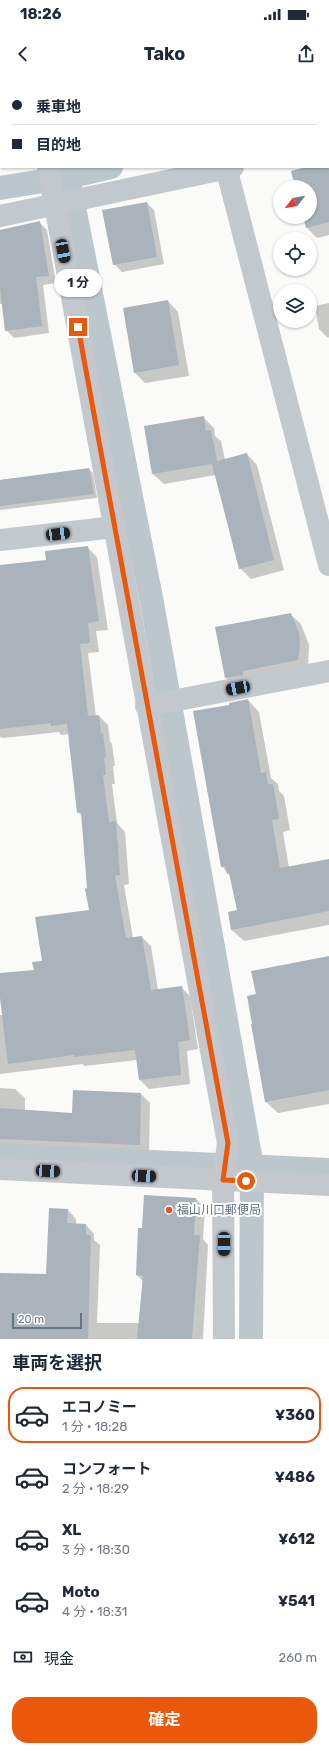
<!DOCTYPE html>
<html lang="ja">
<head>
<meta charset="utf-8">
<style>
	body { margin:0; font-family:Rubik,"Noto Sans JP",sans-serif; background:#f2f2f3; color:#1f2937; height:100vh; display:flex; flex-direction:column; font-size:15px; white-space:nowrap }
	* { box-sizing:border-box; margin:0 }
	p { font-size:13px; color:#747a83 }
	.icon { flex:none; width:22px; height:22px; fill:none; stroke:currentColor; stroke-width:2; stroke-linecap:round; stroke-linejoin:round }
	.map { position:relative; height:1259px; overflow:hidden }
	.details { display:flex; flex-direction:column; background:#fff; flex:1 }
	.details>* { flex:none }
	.banner { position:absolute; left:0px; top:0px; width:329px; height:88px; box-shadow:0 1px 3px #0004; display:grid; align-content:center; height:88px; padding:0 12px; background:#fff }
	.needle { width:26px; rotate:239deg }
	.fabs { position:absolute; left:273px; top:100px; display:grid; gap:8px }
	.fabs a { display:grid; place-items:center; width:44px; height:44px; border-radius:50%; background:#fff; box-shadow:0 1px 3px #0004; font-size:20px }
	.scale { position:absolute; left:12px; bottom:10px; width:70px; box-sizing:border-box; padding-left:4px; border:2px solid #657683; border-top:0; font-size:11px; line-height:14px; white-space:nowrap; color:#657683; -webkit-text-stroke:3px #fff; paint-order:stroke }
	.end { position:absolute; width:18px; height:18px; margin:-9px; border:5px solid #ea580c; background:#fff; box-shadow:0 0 0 2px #fff }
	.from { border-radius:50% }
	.bubble { position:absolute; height:28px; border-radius:14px; background:#fff; box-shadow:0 1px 3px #0004; font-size:13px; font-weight:700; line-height:28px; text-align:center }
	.car { position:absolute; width:12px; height:24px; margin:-12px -6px; border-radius:5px; box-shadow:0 0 3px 1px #0007; background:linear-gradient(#222 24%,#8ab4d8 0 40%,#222 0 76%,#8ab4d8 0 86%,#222 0) }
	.banner b { display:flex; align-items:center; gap:14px; height:38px; font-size:15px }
	.banner b+b { border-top:1px solid #e0e1e3 }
	.banner i { width:10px; height:10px; background:#1f2937 }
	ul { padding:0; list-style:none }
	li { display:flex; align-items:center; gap:12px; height:56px; margin:0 8px 6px; padding:0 4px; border:2px solid transparent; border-radius:16px }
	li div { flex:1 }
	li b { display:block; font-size:15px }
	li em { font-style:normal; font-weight:700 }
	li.current { border-color:#ea580c }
	li>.icon { width:36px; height:36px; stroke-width:1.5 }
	h2 { padding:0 12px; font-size:18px; line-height:48px }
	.pay { display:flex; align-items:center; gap:10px; height:44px; padding:0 12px; font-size:15px }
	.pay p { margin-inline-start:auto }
	.button { display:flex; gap:8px; margin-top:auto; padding:8px 12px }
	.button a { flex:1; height:46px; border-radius:16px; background:#ea580c; color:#fff; font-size:16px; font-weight:700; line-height:46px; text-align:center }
	.status { display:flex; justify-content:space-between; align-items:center; height:28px; padding:0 20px; background:#fff; direction:ltr }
	.status svg { height:11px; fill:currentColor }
	header { display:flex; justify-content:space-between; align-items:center; height:52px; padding:0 12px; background:#fff; font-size:18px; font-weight:700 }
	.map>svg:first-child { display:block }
	.shadow { fill:#0003 }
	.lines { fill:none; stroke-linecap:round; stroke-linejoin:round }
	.canal { stroke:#bbc7cb; stroke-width:24 }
	.building { fill:#aab3b9 }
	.minor { stroke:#c3c8cc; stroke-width:22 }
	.tertiary { stroke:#c3c8cc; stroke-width:22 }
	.route { stroke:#ea580c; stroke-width:5 }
	.poi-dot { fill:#e4572e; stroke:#fff; stroke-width:1.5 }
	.labels { text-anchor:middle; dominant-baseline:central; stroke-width:4; stroke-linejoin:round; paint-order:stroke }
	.poi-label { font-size:12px; fill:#657683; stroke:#fff; text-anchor:start }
</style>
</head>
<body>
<div class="status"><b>18:26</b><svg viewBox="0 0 49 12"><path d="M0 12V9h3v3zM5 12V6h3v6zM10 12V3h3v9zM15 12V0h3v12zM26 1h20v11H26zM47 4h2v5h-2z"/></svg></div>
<header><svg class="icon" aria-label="back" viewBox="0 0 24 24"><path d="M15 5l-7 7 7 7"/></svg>Tako<svg class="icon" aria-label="share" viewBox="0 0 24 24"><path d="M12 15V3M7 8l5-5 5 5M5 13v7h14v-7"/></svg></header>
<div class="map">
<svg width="329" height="1259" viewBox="0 0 329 1259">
	<rect width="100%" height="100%" fill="#fafaf8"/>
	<path class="shadow" d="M271,0H329V16L328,1H267Z
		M0,52H1L0,86Z
		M329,82V155L317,158L307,148L304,137H310V107H296L310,87H328Z
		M147,123L154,130L164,184L122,192L114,184Z
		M39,142L47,150L56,203L43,205L49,253L14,258L6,250L3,224H0V151Z
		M168,221L178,232L189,296L145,303L135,293Z
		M329,223V257L328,258L319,249L315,226Z
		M203,337L214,348L215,356L221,361L225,380L247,374L257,385L284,490L251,499L240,488L216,395L164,404L153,394L146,347Z
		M89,389L93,393L97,418L0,430V400Z
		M88,468L97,477L108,550L96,551L99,572L88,573L96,636H99L108,645L110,661L112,664L115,686H113L115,704H112L117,743L125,752L129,804L124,805L133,858L142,857L151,866L158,910L181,907L190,916L198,969L187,971L190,1004L149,1009L140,1000L137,980L84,986L83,984L0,994V935H3L0,894L35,891L90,831L82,736L78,732L69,654L61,655L59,652L3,658L0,657V486L47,481Z
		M290,534L301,544L309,565L308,590L236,608L226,598Z
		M248,620L259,632L271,698L278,704L279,711L284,716L290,750L283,752L289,788L329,780V845L244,861L232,850L238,831L231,797L222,786L231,625Z
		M329,877V1024L278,1033L266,1022L252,945L254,944L257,915Z
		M0,1008L15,1009L25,1018V1031L73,1034L141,1014L150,1023L149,1074L0,1066Z
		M196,1119L205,1128L203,1159L208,1165L203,1259H0V1194L47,1195L68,1130L76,1139V1145H86L94,1154V1160L100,1165L97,1243H140L143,1201L137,1195L143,1149Z"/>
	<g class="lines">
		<path class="canal" d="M328,37H329
			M68,97L152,523L252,1087L251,1259
			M0,108L68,97L111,87
			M0,1075L329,1090"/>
	</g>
	<path class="building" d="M306,87H329V142L306,148L303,137H310V107H295L291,91Z
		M147,122L157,177L113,185L102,130Z
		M40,141L49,196L36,197L42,246L5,251L0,209V150Z
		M168,220L179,285L134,293L123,228Z
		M204,336L206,351L211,350L217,381L247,373L274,480L239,489L212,384L152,394L144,346Z
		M89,388L94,414L0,426V400Z
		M88,466L99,541L88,543L90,563L80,564L88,636L99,635L101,654L103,653L106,677H104L106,695H103L109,742L116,741L120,795L115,796L126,858L142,856L151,910L182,906L190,960L178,962L181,995L139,1000L135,970L74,977V975L8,984L0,918V893L34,890L32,882L42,881L35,837L89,830L85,809L87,808L81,732L77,733L67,644L51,646V643L0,649V485L46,480L45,471Z
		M291,533L299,553L300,564L298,580L243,591V595L225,598L215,547Z
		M248,619L261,693L266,692L268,704H273L279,739L272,740L280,788L329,779V831L231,850L228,832L237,830L229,793L227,794L225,786L221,787L193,631L229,625V623Z
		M329,876V1010L265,1022L251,944H252L247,916L256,914L251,891Z
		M73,1010L141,1013L140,1065L0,1059V1028L72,1033Z
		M144,1115L196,1118L194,1155H200L192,1259H137L143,1196L136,1195L138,1148H142Z
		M49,1128L68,1129L67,1143L86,1144V1155H91L88,1259H0V1193L46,1194Z"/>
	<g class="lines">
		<path class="minor" d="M328,64H329
			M48,87L228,1063L223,1100L224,1259
			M0,136L233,87
			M0,460L115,447
			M146,626L329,591"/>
		<path class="tertiary" d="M205,0V1
			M89,1L94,0
			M0,21L1,20
			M226,87L329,485
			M0,1089L329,1105"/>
	</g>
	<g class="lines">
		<path class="route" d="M78,247L228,1063L223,1100L246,1101"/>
	</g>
	<circle class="poi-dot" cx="169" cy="1130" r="4"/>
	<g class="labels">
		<g class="poi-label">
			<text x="177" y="1130">福山川口郵便局</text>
		</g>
	</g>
</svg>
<div class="fabs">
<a><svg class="needle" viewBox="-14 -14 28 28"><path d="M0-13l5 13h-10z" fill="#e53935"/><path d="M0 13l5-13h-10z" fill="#747a83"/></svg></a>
<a><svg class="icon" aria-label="locate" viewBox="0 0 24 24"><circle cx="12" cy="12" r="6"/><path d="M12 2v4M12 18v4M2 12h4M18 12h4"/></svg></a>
<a><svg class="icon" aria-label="layers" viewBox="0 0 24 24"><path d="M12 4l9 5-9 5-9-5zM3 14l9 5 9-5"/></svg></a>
</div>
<div class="scale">20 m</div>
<i class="end from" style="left:246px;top:1101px"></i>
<i class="end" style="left:78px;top:247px"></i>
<div class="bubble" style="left:54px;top:189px;width:48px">1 分</div>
<i class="car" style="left:63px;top:171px;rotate:169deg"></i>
<i class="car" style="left:58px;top:454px;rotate:83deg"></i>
<i class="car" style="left:238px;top:608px;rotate:259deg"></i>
<i class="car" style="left:48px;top:1091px;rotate:93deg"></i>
<i class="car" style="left:144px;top:1096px;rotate:93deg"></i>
<i class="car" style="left:224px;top:1164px;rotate:180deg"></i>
<div class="banner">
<b><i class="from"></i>乗車地</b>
<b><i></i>目的地</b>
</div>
</div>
<section class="details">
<h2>車両を選択</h2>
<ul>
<li class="current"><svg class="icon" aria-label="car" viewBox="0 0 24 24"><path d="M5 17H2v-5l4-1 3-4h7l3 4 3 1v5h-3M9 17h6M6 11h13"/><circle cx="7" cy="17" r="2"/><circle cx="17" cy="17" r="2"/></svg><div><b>エコノミー</b><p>1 分 · 18:28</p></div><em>¥360</em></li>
<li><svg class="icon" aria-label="car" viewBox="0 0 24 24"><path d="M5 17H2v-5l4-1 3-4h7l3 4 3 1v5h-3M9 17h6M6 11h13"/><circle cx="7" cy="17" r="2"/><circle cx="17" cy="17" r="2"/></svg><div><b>コンフォート</b><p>2 分 · 18:29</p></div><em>¥486</em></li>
<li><svg class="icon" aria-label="car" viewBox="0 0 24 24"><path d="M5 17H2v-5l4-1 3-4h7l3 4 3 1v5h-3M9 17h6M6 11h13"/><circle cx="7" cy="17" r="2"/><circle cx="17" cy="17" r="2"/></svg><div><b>XL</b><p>3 分 · 18:30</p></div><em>¥612</em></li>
<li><svg class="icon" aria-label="car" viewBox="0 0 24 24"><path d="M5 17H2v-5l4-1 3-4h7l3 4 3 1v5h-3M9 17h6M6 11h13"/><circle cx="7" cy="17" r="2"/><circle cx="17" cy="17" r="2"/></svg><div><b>Moto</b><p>4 分 · 18:31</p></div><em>¥541</em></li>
</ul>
<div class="pay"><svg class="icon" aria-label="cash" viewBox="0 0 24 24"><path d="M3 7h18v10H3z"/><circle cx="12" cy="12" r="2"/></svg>現金<p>260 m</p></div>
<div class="button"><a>確定</a></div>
</section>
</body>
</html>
